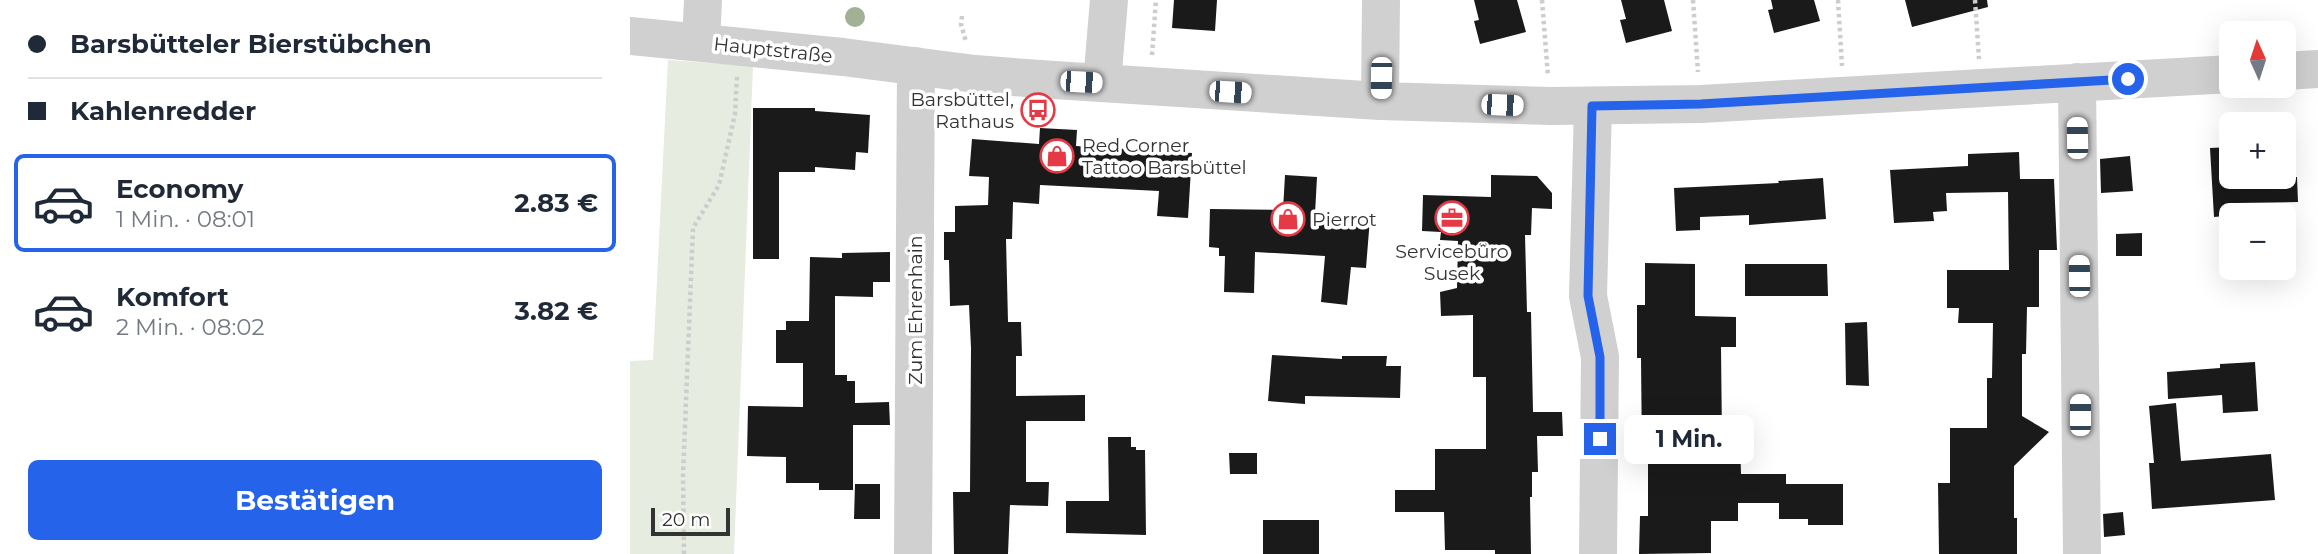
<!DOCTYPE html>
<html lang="de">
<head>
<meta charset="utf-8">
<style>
	body { margin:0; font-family:Montserrat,sans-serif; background:#f2f2f3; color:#1f2937; height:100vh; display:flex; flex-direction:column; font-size:26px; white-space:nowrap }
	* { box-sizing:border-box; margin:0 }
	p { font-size:23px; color:#747a83 }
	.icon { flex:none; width:38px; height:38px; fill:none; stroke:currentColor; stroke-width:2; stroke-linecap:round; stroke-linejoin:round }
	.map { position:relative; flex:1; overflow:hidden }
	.panel { display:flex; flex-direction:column; background:#fff; width:630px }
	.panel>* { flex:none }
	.top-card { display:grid; align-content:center; height:154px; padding:0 28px; background:#fff }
	.needle { width:46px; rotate:357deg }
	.tools { position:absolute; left:1589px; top:21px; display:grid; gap:14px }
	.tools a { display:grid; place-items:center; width:77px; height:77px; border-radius:10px; background:#fff; box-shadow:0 7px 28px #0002; font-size:35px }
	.scale { position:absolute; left:21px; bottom:18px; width:79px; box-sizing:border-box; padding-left:7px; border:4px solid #333; border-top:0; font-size:19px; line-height:24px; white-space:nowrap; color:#333; -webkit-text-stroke:5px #fff; paint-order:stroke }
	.end { position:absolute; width:32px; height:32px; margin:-16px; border:9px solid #2563eb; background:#fff; box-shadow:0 0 0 4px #fff }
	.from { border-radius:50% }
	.bubble { position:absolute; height:49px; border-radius:10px; background:#fff; box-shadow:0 7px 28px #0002; font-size:23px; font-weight:700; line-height:49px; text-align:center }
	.car { position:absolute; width:21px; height:42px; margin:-21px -10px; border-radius:9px; box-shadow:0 0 5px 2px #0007; background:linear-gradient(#fff 24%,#345 0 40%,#fff 0 76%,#345 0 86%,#fff 0) }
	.top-card b { display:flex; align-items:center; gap:24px; height:66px; font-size:26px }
	.top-card b+b { border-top:2px solid #e0e1e3 }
	.top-card i { width:18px; height:18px; background:#1f2937 }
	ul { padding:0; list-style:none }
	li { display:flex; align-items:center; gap:21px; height:98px; margin:0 14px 10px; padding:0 14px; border:4px solid transparent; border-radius:10px }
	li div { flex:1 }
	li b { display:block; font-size:26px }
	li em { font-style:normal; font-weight:700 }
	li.selected { border-color:#2563eb }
	li>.icon { width:63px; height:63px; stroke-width:1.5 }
	.button { display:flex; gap:14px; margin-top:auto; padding:14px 28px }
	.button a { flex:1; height:80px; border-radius:10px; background:#2563eb; color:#fff; font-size:28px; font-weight:700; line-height:80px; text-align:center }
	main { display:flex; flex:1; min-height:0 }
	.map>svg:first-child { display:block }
	.green { fill:#e6ecdf }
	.building { fill:#1a1a1a }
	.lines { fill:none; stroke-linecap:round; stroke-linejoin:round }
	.path { stroke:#cdcdcd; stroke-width:4.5; stroke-dasharray:3.5 3.5; stroke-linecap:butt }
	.minor { stroke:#d0d0d0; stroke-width:38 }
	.tree { fill:#a2b095 }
	.route { stroke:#2563eb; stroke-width:9 }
	.labels { text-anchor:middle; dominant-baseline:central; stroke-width:7; stroke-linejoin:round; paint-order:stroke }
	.street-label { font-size:19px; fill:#333; stroke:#fff }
	.poi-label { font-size:19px; fill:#333; stroke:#fff; text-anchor:start }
</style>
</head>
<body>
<main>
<section class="panel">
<div class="top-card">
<b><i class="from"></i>Barsbütteler Bierstübchen</b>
<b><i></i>Kahlenredder</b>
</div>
<ul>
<li class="selected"><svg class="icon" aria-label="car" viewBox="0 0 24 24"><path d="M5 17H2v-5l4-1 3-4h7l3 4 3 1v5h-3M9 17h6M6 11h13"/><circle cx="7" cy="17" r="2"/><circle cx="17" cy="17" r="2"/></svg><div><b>Economy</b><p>1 Min. · 08:01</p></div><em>2.83 €</em></li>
<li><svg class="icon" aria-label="car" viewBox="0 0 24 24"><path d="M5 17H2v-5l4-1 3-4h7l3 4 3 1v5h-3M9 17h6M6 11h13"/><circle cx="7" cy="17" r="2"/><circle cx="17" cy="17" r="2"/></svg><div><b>Komfort</b><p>2 Min. · 08:02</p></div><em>3.82 €</em></li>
</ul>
<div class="button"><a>Bestätigen</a></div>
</section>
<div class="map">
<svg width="1688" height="554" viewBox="0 0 1688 554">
	<rect width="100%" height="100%" fill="#fff"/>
	<path class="green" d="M38,60L123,66L104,554H0V361L23,360Z"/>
	<path class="building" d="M544,0H587L585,31L542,28Z
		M844,0H887L896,32L850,44L844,21L849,20Z
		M991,0H1034L1042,31L996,43L990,20L996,19Z
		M1141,0H1184L1190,21L1144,33L1138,10L1143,9Z
		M1275,0H1357L1358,7L1282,27Z
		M123,108H185V111L240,115L238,153L226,152L225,170L185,167V172H149V259H123Z
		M410,128L447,130L446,146L562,153L558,218L527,216L529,191L410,185L409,204L383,202L382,239H376L378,322H391L392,356H386V396L455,395V421H396V482H419L418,506L380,505L378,554H324L323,492H340L341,348L339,305L320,306L319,260H314V232H325V206L358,205L359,177L339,176L342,139L409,144Z
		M1601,147V177H1667L1668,202L1605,203L1606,215L1584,217L1580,148Z
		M1389,152L1390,179H1424L1427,250H1409V307H1397L1396,354H1392V416L1419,432L1384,466V518H1387V554H1309L1308,483H1320V428H1357V378H1362L1363,323H1328L1329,308H1317V270H1379L1378,192L1316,193L1317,211L1303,212L1304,221L1264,223L1260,170L1338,166V154Z
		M1500,156L1503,191L1471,193L1470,159Z
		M655,175L687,177L685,214L740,218L736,268L721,267L717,305L691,302L695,256L625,252L624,293L594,292L595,256H589V248L579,247L580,209L653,210Z
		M861,175L907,176L922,193V209L902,208L901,235H895L897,312H901L903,412H932L933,436H907L908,472H902V497H900L901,554H865V550H815L814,512H765V490H805V449H856V377H843V315L811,316L810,292L827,288L828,241L810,240L811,232L792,231L793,195L861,197Z
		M1193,178L1196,219L1119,225V215L1070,217V230L1046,231L1044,188L1149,183L1148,181Z
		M1512,233V256H1486V234Z
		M260,252V282H243V297L205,296V375H217V381H225V403L259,402L260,425H223V490H189V483H156V457L117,456L118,406L173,407V363H146V330H156V321H179L180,257L212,258V253Z
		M1015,263L1065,264V316L1106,317V347H1091L1092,441L1110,440L1111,474H1156V484H1213V525H1178V519H1149V503H1108V521H1081V553L1009,554L1010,516H1018V458H1012L1011,358H1007V305H1015Z
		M1115,264H1197L1198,296H1115Z
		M1237,322L1239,386L1216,385L1215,323Z
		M642,355L712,359V356H757L756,366H771L770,398L675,396V404L638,401Z
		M1625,362L1628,411L1593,413L1592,395L1538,399L1537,372L1590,368V364Z
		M1546,403L1551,461L1641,454L1645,500L1522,509L1519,463H1524L1519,406Z
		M478,437H501V447H506V450H515L516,535L436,533V501H479Z
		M599,453H627V474H600Z
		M225,484H250V519H224Z
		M1493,512L1495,535L1474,537L1473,514Z
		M633,520H689V554H633Z"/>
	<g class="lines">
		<path class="path" d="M912,0L918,76
			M1063,0L1068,72
			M1208,0L1212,66
			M1345,0L1349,59
			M332,16L331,24L336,42
			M522,55L526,0
			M54,554L53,475L63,228L89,185L105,114L107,76"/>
		<path class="minor" d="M0,36L213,57L345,74L409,79L750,101L921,106L1071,104L1601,74
			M71,42L73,0
			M1654,71L1688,69
			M1447,82L1452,554
			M472,83L479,0
			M750,101L751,0
			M963,106L958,296L970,357L968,554
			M283,554L286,66"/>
	</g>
	<circle class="tree" cx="225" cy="17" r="10"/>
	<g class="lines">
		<path class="route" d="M970,439V357L958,296L962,106L1071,104L1498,79"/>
	</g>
	<defs>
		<symbol id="bus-ring" viewBox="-11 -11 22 22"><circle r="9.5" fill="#fff" stroke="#e63946" stroke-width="1.5"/><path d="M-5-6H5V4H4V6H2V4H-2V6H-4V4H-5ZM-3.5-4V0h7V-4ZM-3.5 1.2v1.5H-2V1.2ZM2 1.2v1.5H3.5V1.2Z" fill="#e63946"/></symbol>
		<symbol id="shop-ring" viewBox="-11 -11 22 22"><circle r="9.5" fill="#fff" stroke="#e63946" stroke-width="1.5"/><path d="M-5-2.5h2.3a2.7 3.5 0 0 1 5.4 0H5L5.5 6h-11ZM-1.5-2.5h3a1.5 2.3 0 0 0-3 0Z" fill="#e63946"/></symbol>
		<symbol id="office-ring" viewBox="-11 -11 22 22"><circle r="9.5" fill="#fff" stroke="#e63946" stroke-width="1.5"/><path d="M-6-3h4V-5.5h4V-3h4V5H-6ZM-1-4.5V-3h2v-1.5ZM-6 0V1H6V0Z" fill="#e63946"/></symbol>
	</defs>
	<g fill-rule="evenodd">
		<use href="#bus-ring" x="389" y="91" width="38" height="38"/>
		<use href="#shop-ring" x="408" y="137" width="38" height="38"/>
		<use href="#office-ring" x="803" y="199" width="38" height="38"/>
		<use href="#shop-ring" x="639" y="200" width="38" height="38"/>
	</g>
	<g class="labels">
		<g class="street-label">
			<text transform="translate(143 50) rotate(6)">Hauptstraße</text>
			<text transform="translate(285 310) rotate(-90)">Zum Ehrenhain</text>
		</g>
		<g class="poi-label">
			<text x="384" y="99" text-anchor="end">Barsbüttel,<tspan x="384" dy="22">Rathaus</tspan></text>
			<text x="452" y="145">Red Corner<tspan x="452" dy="22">Tattoo Barsbüttel</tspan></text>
			<text x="682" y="219">Pierrot</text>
			<text x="822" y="251" text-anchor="middle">Servicebüro<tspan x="822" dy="22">Susek</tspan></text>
		</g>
	</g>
</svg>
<div class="tools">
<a><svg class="needle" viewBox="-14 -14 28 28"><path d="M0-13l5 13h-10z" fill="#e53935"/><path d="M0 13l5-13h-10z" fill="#747a83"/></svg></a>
<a>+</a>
<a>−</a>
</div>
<div class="scale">20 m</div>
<i class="end from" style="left:1498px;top:79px"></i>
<i class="end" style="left:970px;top:439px"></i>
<div class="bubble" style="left:994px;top:415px;width:130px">1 Min.</div>
<i class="car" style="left:751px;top:78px;rotate:181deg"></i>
<i class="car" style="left:451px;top:82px;rotate:93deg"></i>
<i class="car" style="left:600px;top:92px;rotate:94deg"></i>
<i class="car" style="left:872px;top:105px;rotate:92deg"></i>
<i class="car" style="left:1447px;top:138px;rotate:359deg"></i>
<i class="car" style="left:1449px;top:276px;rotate:359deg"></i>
<i class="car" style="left:1450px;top:415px;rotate:0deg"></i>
</div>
</main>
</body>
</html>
